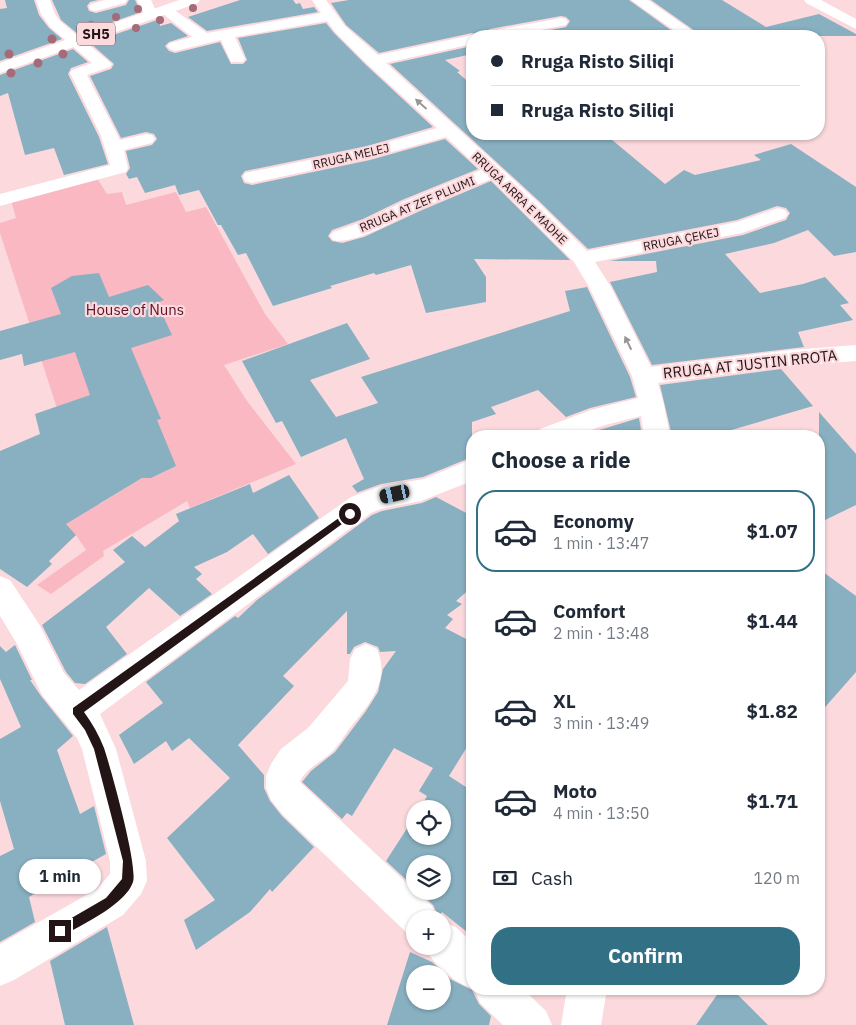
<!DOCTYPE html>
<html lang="en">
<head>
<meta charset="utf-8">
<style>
	body { margin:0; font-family:"IBM Plex Sans",sans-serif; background:#f6f6f7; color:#1f2937; height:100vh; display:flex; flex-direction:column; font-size:19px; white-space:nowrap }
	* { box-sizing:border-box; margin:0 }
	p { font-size:16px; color:#747a83 }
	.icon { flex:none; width:28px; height:28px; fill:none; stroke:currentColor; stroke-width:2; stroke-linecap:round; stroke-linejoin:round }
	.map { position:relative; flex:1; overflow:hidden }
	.sheet { position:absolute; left:466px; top:430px; width:359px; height:565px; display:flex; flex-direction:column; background:#fff; border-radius:20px; box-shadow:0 1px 4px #0004 }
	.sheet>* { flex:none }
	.guide { position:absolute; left:466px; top:30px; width:359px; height:110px; border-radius:20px; box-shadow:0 1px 4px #0004; display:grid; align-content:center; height:110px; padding:0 25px; background:#fff }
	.tools { position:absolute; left:406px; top:800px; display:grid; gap:10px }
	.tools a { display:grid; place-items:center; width:45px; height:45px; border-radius:50%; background:#fff; box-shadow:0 1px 4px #0004; font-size:25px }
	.end { position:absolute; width:22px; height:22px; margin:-11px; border:6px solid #231416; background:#fff; box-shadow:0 0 0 2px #fff }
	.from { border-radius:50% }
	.bubble { position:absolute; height:35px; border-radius:18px; background:#fff; box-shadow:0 1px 4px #0004; font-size:16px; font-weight:700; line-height:35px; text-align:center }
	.car { position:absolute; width:15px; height:30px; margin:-15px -8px; border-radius:6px; box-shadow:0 0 4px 1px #0007; background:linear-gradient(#222 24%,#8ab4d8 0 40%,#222 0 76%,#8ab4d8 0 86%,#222 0) }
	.guide b { display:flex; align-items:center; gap:18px; height:48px; font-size:19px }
	.guide b+b { border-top:1px solid #e0e1e3 }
	.guide i { width:12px; height:12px; background:#1f2937 }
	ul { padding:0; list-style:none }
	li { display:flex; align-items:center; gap:15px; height:82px; margin:0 10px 8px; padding:0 15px; border:2px solid transparent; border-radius:20px }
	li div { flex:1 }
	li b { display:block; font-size:19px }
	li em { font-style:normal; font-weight:700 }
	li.on { border-color:#327086 }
	li>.icon { width:45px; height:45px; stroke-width:1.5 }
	h2 { padding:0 25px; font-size:22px; line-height:60px }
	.pay { display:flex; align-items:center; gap:12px; height:55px; padding:0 25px; font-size:19px }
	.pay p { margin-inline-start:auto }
	.button { display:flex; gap:10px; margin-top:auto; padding:10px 25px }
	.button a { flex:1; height:58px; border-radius:20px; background:#327086; color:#fff; font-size:20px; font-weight:700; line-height:58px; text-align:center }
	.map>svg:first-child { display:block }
	.green { fill:#f9b8c2 }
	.building { fill:#88b0c0; fill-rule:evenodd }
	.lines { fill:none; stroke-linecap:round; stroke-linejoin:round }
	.minor { fill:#fff; fill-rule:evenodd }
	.major { fill:#fff; fill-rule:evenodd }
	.tree { fill:#a56b79 }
	.oneway { fill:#9c9596 }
	.route { fill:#231416 }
	.labels { text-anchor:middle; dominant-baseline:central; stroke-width:4.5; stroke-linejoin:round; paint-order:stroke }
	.far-street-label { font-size:12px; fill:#231416; stroke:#fbd9dd }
	.shield { fill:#fbd9dd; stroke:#644f52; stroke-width:1 }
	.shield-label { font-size:14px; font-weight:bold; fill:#231416 }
	.park-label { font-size:15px; fill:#5e1128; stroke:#fbd9dd }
	.street-label { font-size:15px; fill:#231416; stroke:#fbd9dd }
</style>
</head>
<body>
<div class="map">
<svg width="856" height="1025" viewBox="0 0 856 1025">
	<rect width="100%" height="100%" fill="#fbd9dd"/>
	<path class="green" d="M97,178L107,194L122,192L126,205L176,192L186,212L206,207L265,314L288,344L224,365L247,401L296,464L190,508L187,501L103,551L104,556L51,594L37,585L86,550L76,535L66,524L97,503L100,504L142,478H151L176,466L69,445L0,233V223L16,218L11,200Z"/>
	<path class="building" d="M5,0H34L39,15L49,28L62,39L0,61V9L7,8Z
		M52,0H98L90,2L87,6L89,11L96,13L126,5L129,0H135L141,12L78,34L61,20Z
		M240,0H293L296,4L300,3L303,9L314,7L318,12L207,31L188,17Z
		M349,0H629L679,36H519L566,27L570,21L566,17L561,16L490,29L484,32L480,36L472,33L379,53L346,25L331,3Z
		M651,0H722L766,27L819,14L856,34V36H702Z
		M160,19V26L171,23L188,36L169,42L165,46L169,51L175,53L220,42L231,64H243L247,60L238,38L326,23L334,33L366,65L433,127L367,146L245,171L241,176L244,183L252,185L370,160L445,139L478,169L402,200L363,219L332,230L328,236L332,241L342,243L364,237L420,211L491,181L570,260L474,259L486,277V302L426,313L411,265L376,275L374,273L330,286L332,288L273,306L246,253L238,255L221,225H218L199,190L179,195L175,185L145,193L137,177L129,179L126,174L130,168L126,151L152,145L157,139L154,134L146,132L121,138L90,76L111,69L114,64L90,43Z
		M472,46V54L445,60L460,71L457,72L472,85V134H605L665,184L684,170L695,175L761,160L754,155L791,144L856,187V252L834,256L808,230L774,243L725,254L760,293L803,284L825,277L849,303L840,305L853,320L798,332L804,347L652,365L610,282L657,272L656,261H610L743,235L786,220L790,213L786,208L777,206L737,220L588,249L540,202L390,64Z
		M73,49L88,62L71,68L68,74L99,137L108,164L64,175L54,148L25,155L8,93L0,96V75Z
		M99,273L109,297L148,285L164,300L157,303L172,335L131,348L161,419L157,420L176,466L151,478H142L66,524L76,535L49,561L52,564L27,587L0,569V451L40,434L35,414L90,395L75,352L24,366L22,354L0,360V331L61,314L51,288L72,276Z
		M587,287L630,377L636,397L590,408L566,417L538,390L491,407L496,414L472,422V457L423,477L381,484L356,493L357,492L352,486L364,479L346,438L301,457L282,421L276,423L242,361L347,323L370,359L310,380L336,417L378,403L361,377L570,311L565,291Z
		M781,369L813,406L711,436H672L660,385Z
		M819,412L856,454V505L819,523Z
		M639,418L642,436H588L586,434Z
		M289,475L319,518L268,554L253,534L227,552L194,567L202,574L196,579L212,594L180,616L149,588L106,627L127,654L85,684L75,683L66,672L42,625L125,562L113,550L132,536L145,547L179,521L176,514L250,484L253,493Z
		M436,497L472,516V587L456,601L462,604L447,615L453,619L445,628L472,642V739L449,776L472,791V936L442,912L439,917L433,905L418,891H442V864H415V888L386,861L415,816V836H442V809H420L427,796L419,791L433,768L394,748L352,816L347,813L342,819L302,782L311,771L335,752L366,711L378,692L383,669L396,651L380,652L378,647L365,642L354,647L350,654H347V611L283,676L294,686L238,745L264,775V788L270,801L282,816L314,847L272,892L270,889L250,912L196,950L184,920L215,900L167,838L230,778L189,738L172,751L166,741L134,764L119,735L163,703L146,682L235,616L238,618L257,600L372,515L382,511L422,503Z
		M819,569L856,596V672L819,714Z
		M15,645L32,680H30L41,696L73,736L57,750L80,814L94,806L106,854L29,897L35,922L0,942V856L14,849L0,801V739L21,727L0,679V646L6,652Z
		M107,927L134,1025H65L50,961Z
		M410,952L432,962L450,979L472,990L479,1004L491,1016L489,1025H387ZM415,974H442V1001H415Z
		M721,989H732L768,1025H696Z"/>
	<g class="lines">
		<path class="minor" d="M36,0H50L55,14L60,21L112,64L110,67L87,75L120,140L146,134L152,135L155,139L152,143L124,150L128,168L126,172L0,206V194L110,165L101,136L70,73L72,70L92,63L50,27L41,14Z
			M105,0H127L125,3L96,11L91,10L89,7L91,4Z
			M137,0H151L158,15L156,18H146Z
			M312,0H326L345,26L378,55L472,35L475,36H472V44L386,63L539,203L587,251L737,222L778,208L785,210L788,214L785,218L742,233L595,262L611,287L651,367L791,350L856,345V361L791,366L658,383L664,405L670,436H644L641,416L605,425L574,436H536L540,429L591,410L638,398L632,376L589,287L574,262L491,179C467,189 443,199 419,209C398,218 354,246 333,240L330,236L333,232L364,221L403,202L481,170L446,137L370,158L252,183L245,181L243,177L245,173L367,148L437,128L367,64L335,32L327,21L235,37L245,59L243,62H231L221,40L175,51L170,49L167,46L170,43L192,37L158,10L160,7H170L207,33L321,13Z
			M631,0H648L700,36H682Z
			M804,0H821L856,19V29L806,3Z
			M561,18L566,19L568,22L566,25L511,36H482L485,33L490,31Z
			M472,459V481L421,501L381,509L371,513L100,714L116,749L146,861L147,881L141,894L123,915L14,980L0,986V944L97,889L110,874V861L82,749L77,738L42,695L17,644L0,616V576L10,580L39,624L64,673L79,690L351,497L381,486L424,479Z
			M366,644L377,649C391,681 369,704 350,728C344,736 338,746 331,753C321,762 305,769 300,782L415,891L432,906L438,919H415V936L406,932L283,815L271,800L266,788V776L271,764L281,749L308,728L348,681L350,659L355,649Z
			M442,922L456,927L472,943V988C454,983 432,964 425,946H442Z
			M474,989H523L546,1011L552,1025H503L480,1003Z
			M567,989H607L601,1025H561Z"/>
		<path class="major" d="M179,0H200L198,3L0,73V63Z"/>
	</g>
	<g class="tree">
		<circle cx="193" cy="8" r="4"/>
		<circle cx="138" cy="9" r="4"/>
		<circle cx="116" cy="17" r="4"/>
		<circle cx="160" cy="20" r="4"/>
		<circle cx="91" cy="25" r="4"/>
		<circle cx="136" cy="28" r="4"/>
		<circle cx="111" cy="37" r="4.5"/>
		<circle cx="52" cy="39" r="4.5"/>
		<circle cx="9" cy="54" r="4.5"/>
		<circle cx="63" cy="54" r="4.5"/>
		<circle cx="38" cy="63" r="4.5"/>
		<circle cx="11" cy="73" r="4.5"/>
	</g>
	<defs><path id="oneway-solid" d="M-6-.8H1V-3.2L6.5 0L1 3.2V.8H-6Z" transform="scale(1.25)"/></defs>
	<g class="oneway">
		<use href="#oneway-solid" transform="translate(421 104) rotate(-138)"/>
		<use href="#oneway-solid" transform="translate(628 343) rotate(-116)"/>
	</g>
	<path class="route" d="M350,510L353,511V516L84,712C92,723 99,735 104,748C111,769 138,866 133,882C126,904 83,924 64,935L60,937L56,935L54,931L56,927L106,898L122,879L123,861L94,749L85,730L73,714V708Z"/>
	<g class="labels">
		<g class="far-street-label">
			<text transform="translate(351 156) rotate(-13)">RRUGA MELEJ</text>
			<text transform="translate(520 198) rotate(44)">RRUGA ARRA E MADHE</text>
			<text transform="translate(417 204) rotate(-23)">RRUGA AT ZEF PLLUMI</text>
			<text transform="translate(681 239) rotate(-11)">RRUGA ÇEKEJ</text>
		</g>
		<rect class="shield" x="77" y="22.5" width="38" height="23" rx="4"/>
		<g class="shield-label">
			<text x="96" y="34">SH5</text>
		</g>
		<g class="park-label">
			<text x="135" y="309">House of Nuns</text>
		</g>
		<g class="street-label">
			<text transform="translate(750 364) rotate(-6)">RRUGA AT JUSTIN RROTA</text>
		</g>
	</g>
</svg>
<div class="tools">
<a><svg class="icon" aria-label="locate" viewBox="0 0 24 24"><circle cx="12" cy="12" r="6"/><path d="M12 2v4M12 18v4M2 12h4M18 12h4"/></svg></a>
<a><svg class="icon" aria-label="layers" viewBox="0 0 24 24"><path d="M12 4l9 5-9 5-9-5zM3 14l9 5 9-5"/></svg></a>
<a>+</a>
<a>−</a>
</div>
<i class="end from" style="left:350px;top:514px"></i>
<i class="end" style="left:60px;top:931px"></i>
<div class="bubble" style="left:19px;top:859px;width:82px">1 min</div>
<i class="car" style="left:395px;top:494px;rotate:257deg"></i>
<div class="guide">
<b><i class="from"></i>Rruga Risto Siliqi</b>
<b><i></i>Rruga Risto Siliqi</b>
</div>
<section class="sheet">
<h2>Choose a ride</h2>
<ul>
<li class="on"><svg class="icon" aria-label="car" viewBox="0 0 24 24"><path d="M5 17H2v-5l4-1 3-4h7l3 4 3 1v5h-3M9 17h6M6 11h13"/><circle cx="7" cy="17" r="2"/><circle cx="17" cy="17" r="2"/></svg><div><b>Economy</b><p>1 min · 13:47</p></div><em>$1.07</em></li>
<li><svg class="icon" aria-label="car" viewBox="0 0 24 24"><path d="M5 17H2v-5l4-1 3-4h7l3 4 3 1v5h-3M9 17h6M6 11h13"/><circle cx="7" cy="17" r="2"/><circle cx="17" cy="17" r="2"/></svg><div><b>Comfort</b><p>2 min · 13:48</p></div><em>$1.44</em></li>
<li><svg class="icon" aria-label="car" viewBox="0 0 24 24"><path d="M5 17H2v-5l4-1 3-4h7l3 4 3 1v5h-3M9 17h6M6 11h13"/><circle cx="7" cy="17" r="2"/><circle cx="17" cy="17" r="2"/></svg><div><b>XL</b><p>3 min · 13:49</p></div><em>$1.82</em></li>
<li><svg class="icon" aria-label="car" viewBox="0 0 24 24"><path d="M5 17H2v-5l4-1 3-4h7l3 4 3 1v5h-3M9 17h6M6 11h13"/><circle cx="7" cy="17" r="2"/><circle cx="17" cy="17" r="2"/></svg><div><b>Moto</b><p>4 min · 13:50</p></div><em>$1.71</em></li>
</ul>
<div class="pay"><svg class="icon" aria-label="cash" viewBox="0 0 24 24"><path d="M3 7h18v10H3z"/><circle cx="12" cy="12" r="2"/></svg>Cash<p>120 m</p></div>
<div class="button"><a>Confirm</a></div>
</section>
</div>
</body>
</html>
